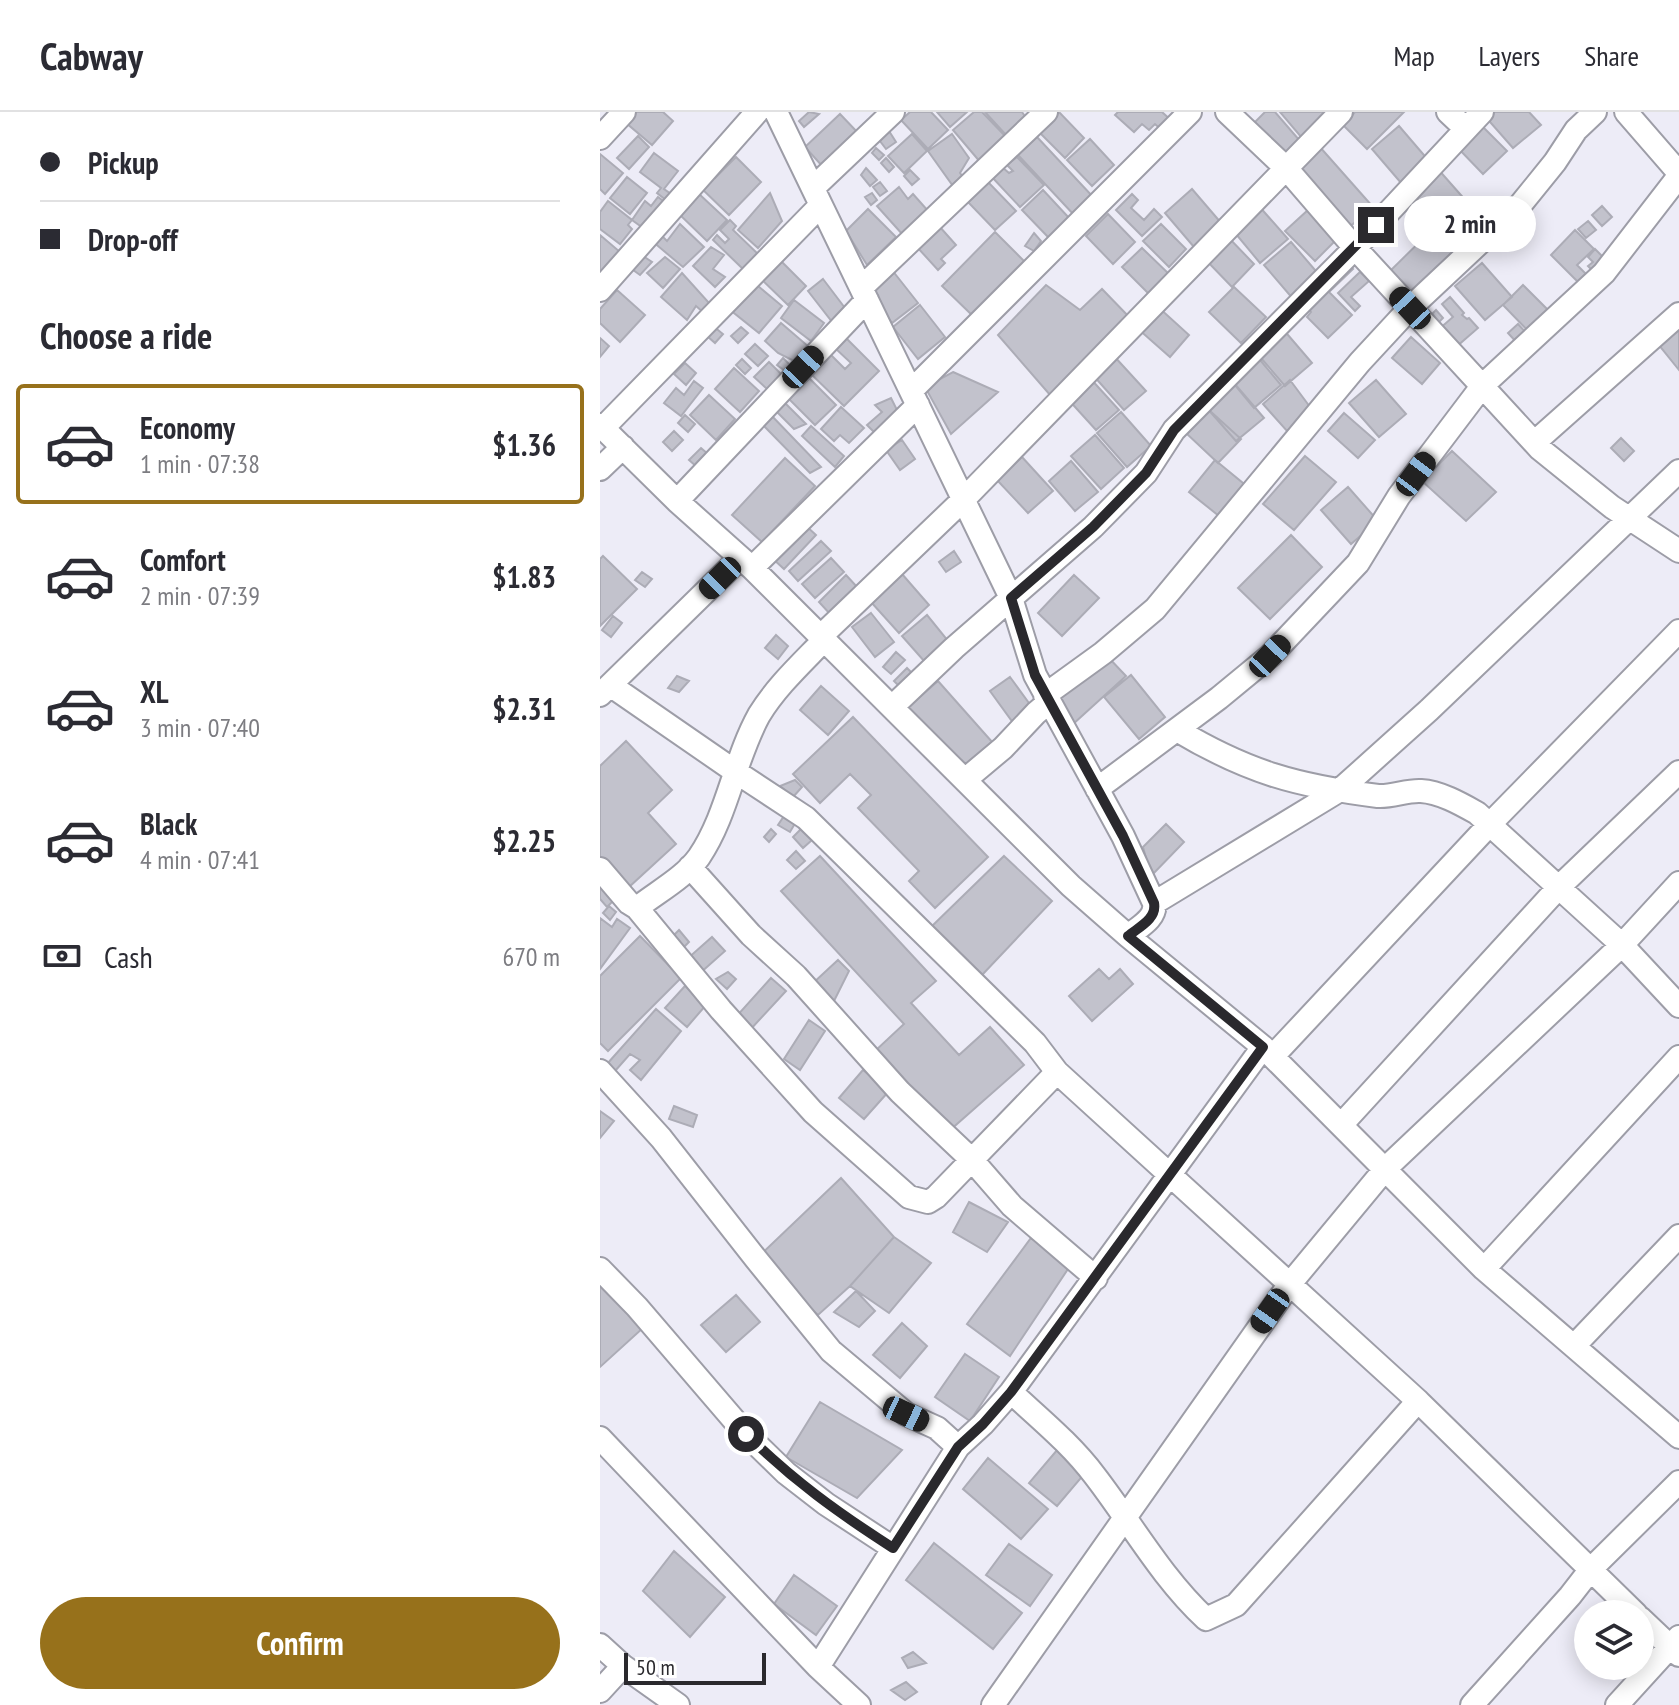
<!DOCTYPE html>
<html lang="en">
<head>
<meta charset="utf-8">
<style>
	body { margin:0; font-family:"PT Sans Narrow",sans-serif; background:#f7f7f7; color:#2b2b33; height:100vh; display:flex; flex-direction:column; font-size:30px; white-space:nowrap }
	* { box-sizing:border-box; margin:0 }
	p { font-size:26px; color:#7c7c81 }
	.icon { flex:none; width:44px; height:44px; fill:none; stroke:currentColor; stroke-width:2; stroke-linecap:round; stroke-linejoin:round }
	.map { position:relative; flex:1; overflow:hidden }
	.panel { display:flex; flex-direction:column; background:#fff; width:600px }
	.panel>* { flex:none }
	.top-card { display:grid; align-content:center; height:176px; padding:0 40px; background:#fff }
	.controls { position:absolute; left:974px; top:1488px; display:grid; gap:16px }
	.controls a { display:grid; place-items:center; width:80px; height:80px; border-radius:50%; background:#fff; box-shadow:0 4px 20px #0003; font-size:40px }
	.scale { position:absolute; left:24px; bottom:20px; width:142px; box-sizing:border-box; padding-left:8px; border:4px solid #2a292d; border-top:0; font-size:22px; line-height:28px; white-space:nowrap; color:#2a292d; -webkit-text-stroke:6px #fff; paint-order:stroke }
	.end { position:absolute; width:36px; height:36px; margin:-18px; border:10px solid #2a292d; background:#fff; box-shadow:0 0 0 4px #fff }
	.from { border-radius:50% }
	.bubble { position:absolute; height:56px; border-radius:28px; background:#fff; box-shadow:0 4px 20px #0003; font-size:26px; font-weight:600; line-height:56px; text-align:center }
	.car { position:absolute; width:24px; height:48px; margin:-24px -12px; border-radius:10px; box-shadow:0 0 6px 2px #0007; background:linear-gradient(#222 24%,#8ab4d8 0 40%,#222 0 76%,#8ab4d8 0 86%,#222 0) }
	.top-card b { display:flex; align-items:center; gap:28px; height:76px; font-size:30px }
	.top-card b+b { border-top:2px solid #e1e1e2 }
	.top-card i { width:20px; height:20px; background:#2b2b33 }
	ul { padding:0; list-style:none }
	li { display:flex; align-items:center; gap:24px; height:120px; margin:0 16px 12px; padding:0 24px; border:4px solid transparent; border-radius:8px }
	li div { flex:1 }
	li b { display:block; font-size:30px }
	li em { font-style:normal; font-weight:600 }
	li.selected { border-color:#97711b }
	li>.icon { width:72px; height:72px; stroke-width:1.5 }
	h2 { padding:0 40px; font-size:36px; line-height:96px }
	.pay { display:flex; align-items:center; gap:20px; height:88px; padding:0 40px; font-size:30px }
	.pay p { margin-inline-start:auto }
	.primary-button { display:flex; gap:16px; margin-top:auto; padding:16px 40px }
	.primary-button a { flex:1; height:92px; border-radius:48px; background:#97711b; color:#fff; font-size:32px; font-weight:600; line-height:92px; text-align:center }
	header { display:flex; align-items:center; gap:48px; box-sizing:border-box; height:112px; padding:0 40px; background:#fff; border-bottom:2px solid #e1e1e2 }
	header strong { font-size:38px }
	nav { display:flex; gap:44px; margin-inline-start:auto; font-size:28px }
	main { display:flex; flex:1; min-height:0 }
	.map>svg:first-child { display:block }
	.building { fill:#c2c2cc; stroke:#acacb6; stroke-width:2 }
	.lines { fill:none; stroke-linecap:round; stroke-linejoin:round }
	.minor-casing { stroke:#9d9da7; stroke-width:26 }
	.minor { stroke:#fff; stroke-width:22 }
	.route { stroke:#2a292d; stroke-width:10 }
</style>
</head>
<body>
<header>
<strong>Cabway</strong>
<nav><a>Map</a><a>Layers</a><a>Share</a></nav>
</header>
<main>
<section class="panel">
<div class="top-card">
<b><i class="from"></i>Pickup</b>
<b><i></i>Drop-off</b>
</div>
<h2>Choose a ride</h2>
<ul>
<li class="selected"><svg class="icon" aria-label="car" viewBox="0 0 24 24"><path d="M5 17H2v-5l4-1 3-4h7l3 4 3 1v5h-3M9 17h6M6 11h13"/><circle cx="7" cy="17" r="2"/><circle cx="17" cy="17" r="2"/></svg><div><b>Economy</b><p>1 min · 07:38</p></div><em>$1.36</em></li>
<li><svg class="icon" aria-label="car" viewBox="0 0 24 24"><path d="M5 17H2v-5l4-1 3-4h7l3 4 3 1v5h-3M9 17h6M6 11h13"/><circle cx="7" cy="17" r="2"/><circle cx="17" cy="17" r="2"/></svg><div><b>Comfort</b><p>2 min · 07:39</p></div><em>$1.83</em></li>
<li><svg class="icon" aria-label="car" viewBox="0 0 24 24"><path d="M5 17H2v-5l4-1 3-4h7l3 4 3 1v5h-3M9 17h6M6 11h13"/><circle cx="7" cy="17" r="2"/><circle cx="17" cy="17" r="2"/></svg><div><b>XL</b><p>3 min · 07:40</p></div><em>$2.31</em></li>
<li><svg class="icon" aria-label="car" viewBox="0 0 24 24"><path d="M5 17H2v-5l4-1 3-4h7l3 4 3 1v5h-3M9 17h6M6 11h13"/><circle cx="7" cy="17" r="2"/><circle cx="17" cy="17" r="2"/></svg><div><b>Black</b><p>4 min · 07:41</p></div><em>$2.25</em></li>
</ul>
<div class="pay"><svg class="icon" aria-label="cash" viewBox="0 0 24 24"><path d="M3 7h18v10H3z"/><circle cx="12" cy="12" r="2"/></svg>Cash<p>670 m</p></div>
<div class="primary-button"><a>Confirm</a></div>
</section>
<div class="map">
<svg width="1079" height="1593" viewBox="0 0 1079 1593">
	<rect width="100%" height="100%" fill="#edecf7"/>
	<path class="building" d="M33,0H63L73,9L52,33L25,10Z
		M209,0L219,2L204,15L199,9Z
		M310,0H331L348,18L328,37L301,8Z
		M337,0H367L350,15Z
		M374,0H382L408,27L381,51L353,18Z
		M385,0H422L426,6L407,24Z
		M459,0L484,26L465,46L439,20Z
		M518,0H562L573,10L564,20L555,12L549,18L542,12L534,20L515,3Z
		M665,0H675L700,29L681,48L652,13Z
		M680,0H727L702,26Z
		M755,0H804L767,37L743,13Z
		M885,0H929L941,13L913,36L883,2Z
		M240,2L260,23L224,56L205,35Z
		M878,10L907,39L883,62L855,33Z
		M799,14L829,49L802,72L772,37Z
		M289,19L296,30L286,37L280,29Z
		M312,22L327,39L304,61L288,44Z
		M352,22L369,46L360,61L364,66L353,74L328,39Z
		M38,24L49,35L29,57L17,46Z
		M437,25L494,86L475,104L418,43Z
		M490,27L514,53L492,74L467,48Z
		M719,34L773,95L747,117L693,56Z
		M276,36L284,43L279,48L272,41Z
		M54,41L78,59L64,77L71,82L66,88L57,81L61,76L40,60Z
		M0,42L23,61L5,82L0,77Z
		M136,45L161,70L129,103L100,75L111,64L115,66Z
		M417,45L444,73L420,95L391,64L402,55L409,61L413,59L407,53Z
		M286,46L294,55L289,60L281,51Z
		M266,56L277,68L270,74L261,63Z
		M837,56L867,90L839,113L810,79Z
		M310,58L319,67L312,73L304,64Z
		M27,65L47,81L30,102L10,86Z
		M280,70L287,79L280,84L273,75Z
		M388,70L416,99L395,118L368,90Z
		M299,75L308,87L313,82L329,100L303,123L277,94Z
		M592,77L622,112L594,135L565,101Z
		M443,78L470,107L449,126L422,98Z
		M98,81L127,108L107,129L79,102Z
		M170,81L182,109L158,136L138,118Z
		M272,81L277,88L271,93L265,85Z
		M532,82L538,88L531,96L544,108L554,97L562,105L542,124L516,98Z
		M58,85L66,91L46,118L32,108L45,89L51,94Z
		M8,89L32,108L28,113L32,117L20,132L0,117V100Z
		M658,93L688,127L660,151L631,116Z
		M1002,94L1012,105L1002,114L992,103Z
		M268,97L296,125L267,153L246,119Z
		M708,98L737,127L715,149L685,119Z
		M508,102L535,130L513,152L486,124Z
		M845,105L867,128L813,188L788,161Z
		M130,108L136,114L133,118L158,142L143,157L113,128L117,123L125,131L129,127L120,118Z
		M988,109L996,118L986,126L978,117Z
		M80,112L104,135L83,155L52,129L59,121L67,129Z
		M561,112L586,137L569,155L543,129Z
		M339,114L356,133L341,147L345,151L338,158L317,135Z
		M975,118L994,137L977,153L988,164L980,172L951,143Z
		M395,120L427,152L374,205L342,174Z
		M434,121L441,129L434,139L425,134Z
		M0,123L20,140L2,161L0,159Z
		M627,124L654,152L632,175L604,146Z
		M691,130L721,165L694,188L664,153Z
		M111,135L124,143L113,157L125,165L115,175L93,154Z
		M542,136L570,163L550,183L522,155Z
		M995,137L1006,148L994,160L988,154L993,150L988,145Z
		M43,144L52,150L40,163L29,155Z
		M65,145L80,157L63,176L47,161Z
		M180,148L206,174L188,193L161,167Z
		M746,150L753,157L729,180L752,203L728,226L707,205L711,200L706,194Z
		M882,151L912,185L885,208L855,174Z
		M292,158L318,191L292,211L266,179Z
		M760,160L769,169L751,185L760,194L755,199L738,181Z
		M82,161L110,192L104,201L96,194L87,208L61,185Z
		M223,167L248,200L233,211L208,179Z
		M152,169L182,194L159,221L129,197Z
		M446,173L480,198L502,177L533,209L451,284L398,223Z
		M923,173L948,198L932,223L903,193Z
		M634,175L666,205L641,231L609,200Z
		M17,178L45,203L20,230L0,211V197Z
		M850,185L864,201L862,203L867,207L869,206L878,216L856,235L839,217L853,205L842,192Z
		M194,188L224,211L211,229L181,206Z
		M320,193L345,225L318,247L293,215Z
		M557,194L589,223L570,245L537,216Z
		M836,198L843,206L837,212L830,204Z
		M181,211L209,235L196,250L178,241L165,229Z
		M918,212L929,224L919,233L908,221Z
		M113,214L123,222L115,231L106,223Z
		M141,215L148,221L138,231L131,224Z
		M682,216L712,251L685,274L655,239Z
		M1079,216V258L1058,232Z
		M811,225L840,251L822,272L792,246Z
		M0,226L9,234L0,245Z
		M246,226L279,259L244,294L210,261L229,241L245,257L251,251L236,237Z
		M155,232L168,244L158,254L145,242Z
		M655,242L681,273L654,296L630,267Z
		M513,243L546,279L524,298L492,262Z
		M183,246L190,253L185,259L177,253Z
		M142,247L151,256L145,262L136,253Z
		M169,250L182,263L167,277L154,265Z
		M85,251L96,261L86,273L74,262Z
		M134,256L159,279L140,300L115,277Z
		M353,260L398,280L351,322L325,275Z
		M489,265L519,298L496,318L466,285Z
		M209,266L236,293L215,313L189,287Z
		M690,268L713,299L687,319L663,292Z
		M776,268L806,302L779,325L749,291Z
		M94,269L103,276L81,304L64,291L76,276L84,283Z
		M634,271L664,306L636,329L606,295Z
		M109,283L135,307L116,328L90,303Z
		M291,286L299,302L277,323L267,313L282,300L275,293Z
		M184,290L206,312L194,317L175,298Z
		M241,295L264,316L249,331L240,323L234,329L221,317Z
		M609,298L641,327L618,351L587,322Z
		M521,300L551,334L527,355L497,321Z
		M744,301L775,328L758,346L728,319Z
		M170,302L221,355L210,361L161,311Z
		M85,303L95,312L88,320L78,311Z
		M211,314L244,344L235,355L202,324Z
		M74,319L83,328L72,339L63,330Z
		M495,323L524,356L501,377L471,344Z
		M1021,326L1034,339L1024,349L1011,336Z
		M302,328L315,347L300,358L286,338Z
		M101,336L108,342L97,355L89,348Z
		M852,339L896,380L866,409L822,369Z
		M705,344L736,370L694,418L663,392Z
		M422,345L453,379L428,401L397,368Z
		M185,346L215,374L162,430L132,403Z
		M615,348L649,376L624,408L589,380Z
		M471,349L498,380L475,399L449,369Z
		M748,375L778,409L751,432L721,398Z
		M204,412L216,423L184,457L172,446Z
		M691,423L722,455L670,507L638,476Z
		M221,429L231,439L198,469L189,459Z
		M354,439L361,450L346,460L339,450Z
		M3,444L37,477L0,514V447Z
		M231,446L244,460L215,486L202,472Z
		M42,460L52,467L45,475L35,468Z
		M302,462L329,493L299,521L271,490Z
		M246,463L258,476L231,503L219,490Z
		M474,463L499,486L462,524L438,501Z
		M271,501L294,530L275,545L252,515Z
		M327,503L349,530L325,550L302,524Z
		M13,504L22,511L11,525L2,518Z
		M176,523L188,534L178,547L165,536Z
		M296,540L305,548L291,562L283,555Z
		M507,544L526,564L472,613L454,592Z
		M307,556L315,564L302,577L294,569Z
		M531,563L565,605L539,627L504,585Z
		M77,564L89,569L79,580L68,576Z
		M410,565L434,598L414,612L390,579Z
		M338,569L393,631L362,658L307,596Z
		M221,574L249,599L228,623L200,598Z
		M253,605L388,745L335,796L309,769L319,759L258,696L271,683L250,662L220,691L193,662Z
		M26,629L72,678L48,701L76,732L29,775L0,745V654Z
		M195,668L202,675L193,685L180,674Z
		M186,701L197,708L190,720L178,713Z
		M566,712L584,730L551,764L543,735Z
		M171,717L176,722L169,730L164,725Z
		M201,717L212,728L203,736L193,725Z
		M196,739L205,749L196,757L187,748Z
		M220,744L336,869L311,891L359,943L390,915L424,953L349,1019L275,939L304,912L181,779Z
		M404,744L452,789L382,863L330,816Z
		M0,769L16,786L7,795L0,787Z
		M9,794L16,800L10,808L3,801Z
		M0,806L12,815L17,807L30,816L0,857Z
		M79,818L89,830L81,838L70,827Z
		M40,824L81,866L8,939L0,931V864Z
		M112,825L125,839L99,862L87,847Z
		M238,848L249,859L232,893L212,872Z
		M499,857L509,867L520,857L533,872L492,909L469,884Z
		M128,860L136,867L127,877L116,867Z
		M171,866L186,879L149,919L135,906Z
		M85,874L106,893L87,915L65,896Z
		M56,897L81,919L41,968L30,958L40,948L30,942L15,959L7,952Z
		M209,908L225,919L200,958L184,947Z
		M263,958L289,979L264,1007L239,986Z
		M74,994L97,1003L93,1015L69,1007Z
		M0,999L14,1009L0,1026Z
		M241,1066L294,1125L250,1174L218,1203L156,1147Z
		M369,1090L408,1110L387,1140L353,1120Z
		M294,1125L331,1151L289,1201L250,1174Z
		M431,1126L470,1154L410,1244L367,1212Z
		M0,1170L44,1215L0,1255Z
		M256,1179L275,1199L259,1215L234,1200Z
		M136,1183L160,1210L126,1240L101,1213Z
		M302,1211L327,1234L300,1266L273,1243Z
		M365,1242L399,1265L370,1309L335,1285Z
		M220,1290L302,1338L257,1386L186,1345Z
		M458,1337L486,1360L457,1394L429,1371Z
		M388,1346L448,1397L421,1427L363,1377Z
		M334,1431L422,1501L393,1537L306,1468Z
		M409,1432L452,1463L430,1494L386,1463Z
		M74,1439L125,1485L90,1525L43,1479Z
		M194,1463L237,1494L216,1523L174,1492Z
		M313,1540L326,1551L308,1556L302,1546Z
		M306,1570L317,1580L305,1588L291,1578Z"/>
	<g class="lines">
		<defs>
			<path id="minor" d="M176,0L411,486L435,563L523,724L554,791C557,806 539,815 528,824
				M627,0L686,56L755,136L940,337L1012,395L1079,439
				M848,0L866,17
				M1026,0L1079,61
				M0,26L24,0
				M213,76L293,0
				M262,175L446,0
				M0,178L157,0
				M311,279L590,0
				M0,313L77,389L152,456L471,774L528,824L663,935L884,1157L1079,1325
				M3,316L221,93
				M935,330L1079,202
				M0,357L23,335
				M77,389L267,188
				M152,456L318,293
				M220,525L363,388L741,0
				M10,573L136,660L206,706L435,931L457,960L818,1289L1036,1502
				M0,583L139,447
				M445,583L503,541L555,497L760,250L810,196L921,92L955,50L976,18L995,0
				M292,595L354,536L493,415L546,361L574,318L755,136L882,0
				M577,618C647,660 697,674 778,684C792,685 807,678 821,679C840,680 861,692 877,701L1022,833L1079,894
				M366,667L403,636L436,601L449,590
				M497,677L619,586L670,544L758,451L799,384L883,273L1004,161L1079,64
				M90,755L151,823L196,864L300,980L372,1048L412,1094L496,1166
				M0,757L29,791L37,796C57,780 84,766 99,745C128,702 134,648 159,603C176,575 201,552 223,529
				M554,791L740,678L829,598L1079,359
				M37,796L121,898L213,1000L309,1085L328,1090L336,1085L457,960
				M673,944L890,712L1079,519
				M0,959L61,1026L156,1147L231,1239L306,1302L337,1316L358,1335
				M742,1012L959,775L1079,660
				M0,1157L37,1195L146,1322L186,1361L226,1392L293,1436
				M884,1157L1079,945
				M974,1234L1079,1124
				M411,1280C440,1307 471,1332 495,1364C532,1412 561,1465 606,1507L636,1493L818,1289
				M0,1326L218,1555L358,1335L383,1312L411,1280L663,935
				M1040,1506L1079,1543
				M0,1533L23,1554L78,1593
				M218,1555L259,1593
				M0,1579L23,1554
				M393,1593L689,1173L786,1056L1022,833L1079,771
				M872,1593L970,1484L991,1457L1079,1370
				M1017,1593L1079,1525"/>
		</defs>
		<use href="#minor" class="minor-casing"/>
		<use href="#minor" class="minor"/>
	</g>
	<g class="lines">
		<path class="route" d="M146,1322C194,1369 237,1400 293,1436L358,1335L383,1312L411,1280L663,935L528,824C539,815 557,807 554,791L523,724L435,563L411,486L493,415L546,361L574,318L776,113"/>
	</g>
</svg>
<div class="controls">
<a><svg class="icon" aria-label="layers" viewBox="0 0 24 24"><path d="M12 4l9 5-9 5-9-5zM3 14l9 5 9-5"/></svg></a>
</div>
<div class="scale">50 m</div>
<i class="end from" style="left:146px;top:1322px"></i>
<i class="end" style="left:776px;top:113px"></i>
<div class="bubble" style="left:804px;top:84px;width:132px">2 min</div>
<i class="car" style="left:810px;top:196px;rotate:317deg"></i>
<i class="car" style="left:203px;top:255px;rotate:43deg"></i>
<i class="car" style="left:816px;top:362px;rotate:37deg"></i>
<i class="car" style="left:120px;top:466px;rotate:225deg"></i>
<i class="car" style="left:670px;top:544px;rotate:43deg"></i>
<i class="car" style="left:670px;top:1199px;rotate:215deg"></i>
<i class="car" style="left:306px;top:1302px;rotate:115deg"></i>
</div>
</main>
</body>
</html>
